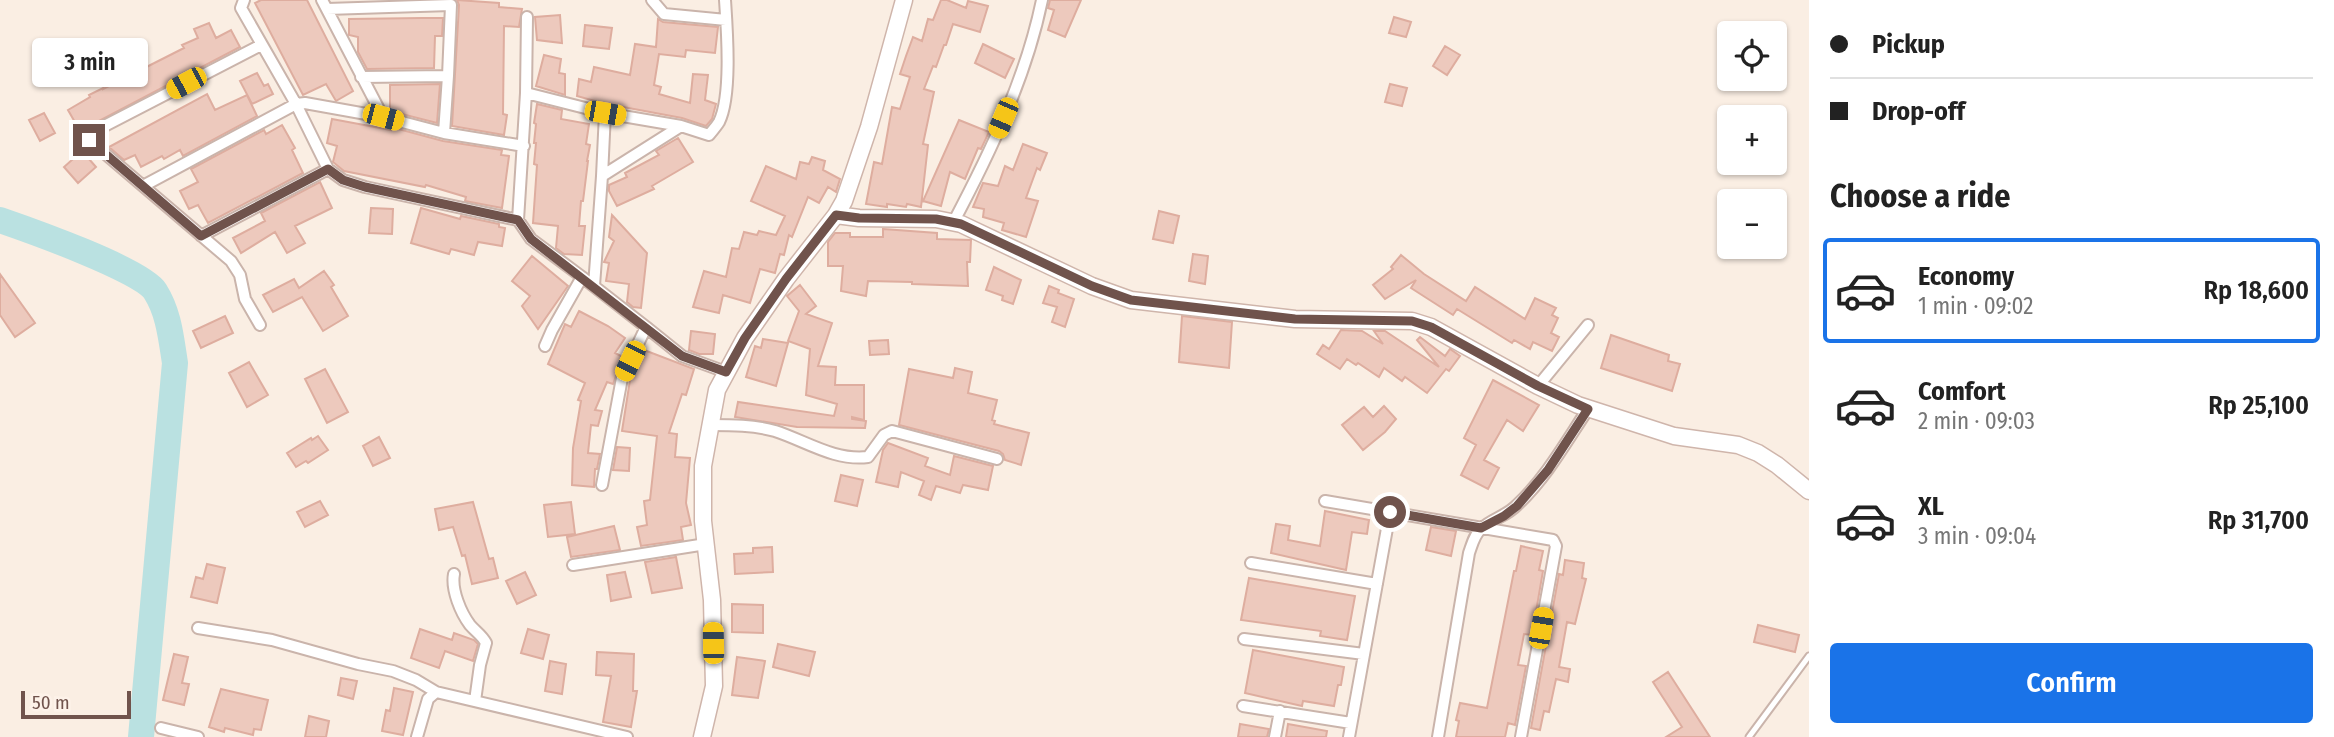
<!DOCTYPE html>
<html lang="en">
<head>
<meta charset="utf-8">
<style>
	body { margin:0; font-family:"Fira Sans Condensed",sans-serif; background:#f6f6f6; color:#222; height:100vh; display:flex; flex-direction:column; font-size:26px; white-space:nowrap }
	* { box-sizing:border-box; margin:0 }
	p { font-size:23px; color:#767676 }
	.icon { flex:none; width:38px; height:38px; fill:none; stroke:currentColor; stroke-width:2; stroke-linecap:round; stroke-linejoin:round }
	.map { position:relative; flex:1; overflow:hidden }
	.side { display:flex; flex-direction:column; background:#fff; width:525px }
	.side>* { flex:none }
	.top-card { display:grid; align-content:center; height:154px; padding:0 21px; background:#fff }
	.fabs { position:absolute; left:1717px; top:21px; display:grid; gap:14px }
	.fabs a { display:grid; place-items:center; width:70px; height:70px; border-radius:7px; background:#fff; box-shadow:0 2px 5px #0004; font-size:35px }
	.scale { position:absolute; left:21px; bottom:18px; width:110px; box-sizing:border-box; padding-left:7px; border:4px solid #70534c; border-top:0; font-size:19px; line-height:24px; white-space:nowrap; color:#70534c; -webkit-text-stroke:5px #fdf2e9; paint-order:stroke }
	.end { position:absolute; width:32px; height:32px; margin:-16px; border:9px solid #70534c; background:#fff; box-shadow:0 0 0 4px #fff }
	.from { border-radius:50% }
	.bubble { position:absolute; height:49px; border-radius:7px; background:#fff; box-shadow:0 2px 5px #0004; font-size:23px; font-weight:600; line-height:49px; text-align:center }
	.car { position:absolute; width:21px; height:42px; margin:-21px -10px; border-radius:9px; box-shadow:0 0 5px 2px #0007; background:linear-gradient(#f5c518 24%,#345 0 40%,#f5c518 0 76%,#345 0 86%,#f5c518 0) }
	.top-card b { display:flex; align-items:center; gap:24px; height:66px; font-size:26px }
	.top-card b+b { border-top:2px solid #e0e0e0 }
	.top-card i { width:18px; height:18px; background:#222 }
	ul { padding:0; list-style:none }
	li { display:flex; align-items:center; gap:21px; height:105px; margin:0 14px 10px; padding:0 7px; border:4px solid transparent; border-radius:7px }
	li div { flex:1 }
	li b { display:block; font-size:26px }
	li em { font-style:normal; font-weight:600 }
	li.active { border-color:#1a73e8 }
	li>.icon { width:63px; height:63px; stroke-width:1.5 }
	h2 { padding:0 21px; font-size:32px; line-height:84px }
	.primary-button { display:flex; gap:14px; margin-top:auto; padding:14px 21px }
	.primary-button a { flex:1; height:80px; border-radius:7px; background:#1a73e8; color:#fff; font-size:28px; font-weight:600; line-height:80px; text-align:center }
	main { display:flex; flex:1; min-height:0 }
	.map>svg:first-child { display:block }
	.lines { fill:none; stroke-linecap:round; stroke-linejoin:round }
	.river { stroke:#bae1e1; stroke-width:26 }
	.building { fill:#edc9bd; stroke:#dead9f; stroke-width:2 }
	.lane-casing { stroke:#cab4ab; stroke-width:9 }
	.street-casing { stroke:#cab4ab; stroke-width:14 }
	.secondary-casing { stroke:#cfb5ab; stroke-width:19 }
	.lane { stroke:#fff; stroke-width:5 }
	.street { stroke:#fff; stroke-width:10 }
	.secondary { stroke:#fff; stroke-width:16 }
	.route { stroke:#70534c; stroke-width:9 }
</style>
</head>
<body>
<main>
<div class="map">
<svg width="1809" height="737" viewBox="0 0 1809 737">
	<rect width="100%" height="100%" fill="#faeee3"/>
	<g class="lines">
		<path class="river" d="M0,220C29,230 142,270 155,291C169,313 171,338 175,363L141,737"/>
	</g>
	<path class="building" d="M261,0H307L353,91L336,101L326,84L303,95L255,3Z
		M457,0L499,3V7L522,9L519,27L504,26L503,114L507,115L504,135L452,126L459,5Z
		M941,0H947L966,8L968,1L988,6L980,32L953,24L946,45H944L936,67L933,66L924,89L934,92L923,144L928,145L921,207L907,204L906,207L887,204V207L866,204L874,162L882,164L892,107L900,109L910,77L900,74L906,56L913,37L922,41L928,19L933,20Z
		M1050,0H1081L1065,37L1048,30L1054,10L1048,8Z
		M560,15L562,43L537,40L535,17Z
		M1394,17L1411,22L1406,37L1389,33Z
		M422,18H443L442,36H435L434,68L367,69L358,52V37L349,35V19Z
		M658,19L663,22L718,27L715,53L686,50L685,57L659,54L654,85L661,87L659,94L690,103L693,74L708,75L705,100L716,104L712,119L706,126L682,118L602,103L577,96L579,79L591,82L594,67L630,75L635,44L656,47Z
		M209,23L216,38L231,30L240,47L80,131L68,110L90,97L89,95L103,88V89L184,48L182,45L198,38L194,29Z
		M585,25L612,28L609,49L583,46Z
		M983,44L1014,59L1005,78L975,63Z
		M1445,46L1460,55L1447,75L1433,66Z
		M544,55L561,59L559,73L565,74V95L536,86Z
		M257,73L264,86L268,84L273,94L252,104L240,81Z
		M440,84L437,123L390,111V85Z
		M1390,84L1407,88L1402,106L1385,102Z
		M207,94L215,110L247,95L257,116L183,156L180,150L164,159L162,156L141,167L135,155L124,160L109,147Z
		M537,104L562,110L561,119L589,124L586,144L590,145L587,161H588L583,201H581L579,226H585L582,255L564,254L556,248L558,226L533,223L537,165L534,164L536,143H534L536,124L534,123Z
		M44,113L55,133L40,141L29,120Z
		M332,119L391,130V127L443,141L502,150L501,155L509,156L502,208L465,201L466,197L426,185L425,187L344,171L333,162L337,146L327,143Z
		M959,120L989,132L981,149L978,148L965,179L950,172L941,206L923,201Z
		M282,125L295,148L292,150L303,173L208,223L198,205L189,209L180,191L198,182L191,169L264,130L266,134Z
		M678,138L693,162L652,186L654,189L617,206L609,191V185L627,177L625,173L659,155L656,151Z
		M1023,144L1047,153L1040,170L1037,168L1026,198L1038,201L1026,237L1002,230L1004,223L983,217L984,209L973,207L983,183L998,186L1005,166L1013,170Z
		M82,151L96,167L78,183L64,167Z
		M812,157L825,161L823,170L840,179L836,192L828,187L819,203L808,197L792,237L789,235L784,255L780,254L775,273L760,269L750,303L723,295L719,313L693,307L704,271L726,277L732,248L739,249L744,232L757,235L759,231L776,235L785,216L751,201L766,166L796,179L800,162L809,164Z
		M320,182L332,208L295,226L305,243L287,253L275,232L241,253L233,238L265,221L261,213Z
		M371,208L393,209L392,234L369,233Z
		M421,208L460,219L461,216L499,224V227L505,228L502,246L478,242L474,255L451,249L449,254L411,243Z
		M1159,211L1179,216L1173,243L1153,239Z
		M612,215L647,253L641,308L633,307L627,302L629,284L606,281L609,263L604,262L614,241L609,237Z
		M883,229L937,233V239L971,240L970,262H967L968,286L912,284V282L868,281L866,296L841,291L843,266H828V242L835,233H850V237H883Z
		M1193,254L1208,256L1205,284L1189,281Z
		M1401,255L1424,274L1466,301L1475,287L1525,319L1535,298L1556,308L1552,315L1558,318L1551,333L1559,337L1552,351L1533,342L1530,349L1514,340L1512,343L1457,309L1453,315L1411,288L1416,280L1385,299L1373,285L1393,269L1391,267Z
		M532,256L568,286L538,329L522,306L530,296L512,281Z
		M994,267L1021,280L1013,304L1002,300L1003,296L986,290Z
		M324,271L334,285L331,287L348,316L323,331L302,297L273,312L263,295L294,279L299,288Z
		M0,274L35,323L15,337L0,315Z
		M800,285L816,306L806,314L832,323L818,366L836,367L835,385H864V420L852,417V419L866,421L865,428L797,427L735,417L738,402L834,416L837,404L806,395L810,349L788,341L799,311L787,296Z
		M1049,286L1059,290L1058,293L1074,299L1065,327L1052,322L1057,307L1043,303Z
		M579,311L608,326L625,338L615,353L623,357L613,384L607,382L595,410L602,411L598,426L591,425L588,453L600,454L597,469H595L594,487L572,485L573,448L581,401L578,400L585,383L548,364L565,324L571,327Z
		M225,316L233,333L201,348L193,331Z
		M1182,316L1232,322L1229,368L1179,362Z
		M1341,330L1362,331L1383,344L1374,331H1385L1439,367L1417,340L1420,337L1445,356L1450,349L1460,356L1449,371L1446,369L1427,393L1405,377L1402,381L1384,368L1379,377L1358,363L1356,365L1347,359L1340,369L1317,354L1323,345L1329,349Z
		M691,331L715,334L713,354H699L689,350Z
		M1611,335L1669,355L1668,361L1680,364L1672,391L1601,368Z
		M763,339L788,343L776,386L746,377L755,346L761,348Z
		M888,340L889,354L870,355L869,341Z
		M644,350L694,369L686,395L682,394L669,433L677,434L675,457L690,458L686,503L691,525L681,527L683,540L641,546L637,527L647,525L644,501L650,500L657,436L622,431L630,380Z
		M249,362L268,395L247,407L229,373Z
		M955,368L972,372L968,393L997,400L992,420L995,421L994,424L1029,433L1021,465L1005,460L1003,454L999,451L899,425L909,369L953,378Z
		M325,369L348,412L327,423L305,379Z
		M1493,380L1539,405L1523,431L1507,420L1484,460L1499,468L1488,489L1461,475L1476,445L1464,438Z
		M1384,406L1396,419L1385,432L1363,450L1342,425L1364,407L1373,417Z
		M318,436L328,450L308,463L306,461L296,467L287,453L311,438L312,440Z
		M379,437L390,458L373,466L363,446Z
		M888,443L928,458L925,466L950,475L954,456L993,466L988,490L963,485L960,493L936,486L931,500L919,495L924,481L901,472L898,487L876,482L883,450Z
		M617,447L630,448L629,471L613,470Z
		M841,475L863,480L857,506L835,501Z
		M320,501L328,515L305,527L297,512Z
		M473,502L489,559L493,558L498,578L472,584L465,555L462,556L453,527L439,530L435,509Z
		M571,502L575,534L548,537L544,505Z
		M1325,511L1369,520L1367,534L1352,532L1346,570L1271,553L1276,524L1290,526L1288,540L1320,546Z
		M614,526L620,550L571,557L567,537Z
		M1431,527L1456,531L1451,556L1426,550Z
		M1521,546L1543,551L1539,570L1543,571L1532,635L1524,634L1518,665L1526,666L1515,725L1508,723L1505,737H1456L1459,721L1456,720L1460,703L1487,708L1514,571H1516Z
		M772,547L773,572L735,574L734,554L753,553V548Z
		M676,557L682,588L652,593L645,562Z
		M1565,560L1584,563L1582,578L1586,579L1575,624L1567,622L1559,667L1570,669L1568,682L1556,679L1549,712L1544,711L1540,730L1531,728L1559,574L1563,575Z
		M207,564L225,568L217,603L191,597L196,577L203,579Z
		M525,572L536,595L517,604L506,581Z
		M625,572L631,597L611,601L607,575Z
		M1249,578L1355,596L1347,640L1320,636L1321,631L1241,620Z
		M732,604L763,605V633L732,632Z
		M1758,625L1799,635L1795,652L1754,642Z
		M420,629L452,640L454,633L474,640L478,644L473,661L445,651L439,668L411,658Z
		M528,629L549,635L543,659L521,653Z
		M778,644L815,652L809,676L773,667Z
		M1253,650L1344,667L1341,685H1338L1334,706L1303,701L1302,706L1245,693Z
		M597,652L634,654L633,691H637L631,727L603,722L611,676L596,675Z
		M174,654L188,657L182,683L189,684L184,705L163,700Z
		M737,657L765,661L758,698L732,695Z
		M550,661L566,664L562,694L545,691Z
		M1668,672L1710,737H1666L1682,727L1653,682Z
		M341,678L357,681L353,699L338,695Z
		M394,688L413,692L403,735L382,731L386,710L390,711Z
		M221,689L268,700L261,730L254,729L253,735L225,728L224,732L209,727Z
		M309,716L329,721L326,737H305Z
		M1240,724L1269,729L1267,737H1238Z
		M1288,724L1327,731L1326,737H1286Z"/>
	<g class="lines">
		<defs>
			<path id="lane" d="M1749,737L1809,656"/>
			<path id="street" d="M244,0L241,8L296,104L328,169
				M322,0L383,117
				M652,0L664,14L726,20
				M327,9L451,5L448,76
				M361,77L448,76L444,133
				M526,93L527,17
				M605,113L681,126
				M143,186L296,104L305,103L383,117L444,133L524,146
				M953,223C990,153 1026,78 1042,0
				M201,236L328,169L343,180L365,187L518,220
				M582,277L531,239L518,220L526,93L605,113L602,176
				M594,286L602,176L681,126L709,135C712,131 716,127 719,122C732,96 727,30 725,0
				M260,325L245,299L240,275L231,261L89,140L87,135L261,45
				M545,346L552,330L582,277L646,327
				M1538,386L1588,325
				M710,425C731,425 754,425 775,431C806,441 834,461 868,457L884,435L892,431L997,459
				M602,485L622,378L646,327L682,356L726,372
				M1325,501L1553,540L1556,546L1521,737
				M1251,563L1377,584
				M573,565L706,544
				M454,574C451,590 461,613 470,625C476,632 482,635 486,643L480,665L475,701
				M198,628L272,640L358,664L393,671L416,680L436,692
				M1244,639L1364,654
				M1243,706L1351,723
				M161,728L198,737
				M417,737L428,699L436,692L627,737
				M1275,737L1280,711
				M1349,737L1390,512
				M1438,737L1469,553C1472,545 1474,535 1481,529C1491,519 1507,516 1517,505C1546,478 1566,442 1588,409"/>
			<path id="secondary" d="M836,215L859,218L936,219L961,224L1092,286L1131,300L1295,319L1412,321L1431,327L1538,386L1578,405L1674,436L1738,445L1758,453L1777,465L1809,491
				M702,737L714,686L712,600L703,521V466L717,390L745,338L786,279L836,215L844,201L869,127L904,0"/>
		</defs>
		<use href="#lane" class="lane-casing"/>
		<use href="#street" class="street-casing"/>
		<use href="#secondary" class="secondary-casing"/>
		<use href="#lane" class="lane"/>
		<use href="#street" class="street"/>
		<use href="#secondary" class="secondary"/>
	</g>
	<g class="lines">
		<path class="route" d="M89,140L201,236L328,169L343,180L365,187L518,220L531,239L682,356L726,372L745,338L786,279L836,215L859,218L936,219L961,224L1092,286L1131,300L1295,319L1412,321L1431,327L1538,386L1588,409L1548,470L1517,506L1504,516L1481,528L1390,512"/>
	</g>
</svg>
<div class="fabs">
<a><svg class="icon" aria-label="locate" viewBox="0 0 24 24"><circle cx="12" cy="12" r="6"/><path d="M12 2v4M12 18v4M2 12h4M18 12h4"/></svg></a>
<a>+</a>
<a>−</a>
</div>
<div class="scale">50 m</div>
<i class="end from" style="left:1390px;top:512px"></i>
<i class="end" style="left:89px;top:140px"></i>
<div class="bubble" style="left:32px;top:38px;width:116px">3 min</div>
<i class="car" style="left:186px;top:83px;rotate:242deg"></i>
<i class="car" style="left:605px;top:113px;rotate:100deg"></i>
<i class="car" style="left:383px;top:117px;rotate:105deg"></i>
<i class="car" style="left:1003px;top:118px;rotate:203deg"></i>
<i class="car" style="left:630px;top:361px;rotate:206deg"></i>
<i class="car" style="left:1541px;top:628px;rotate:10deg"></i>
<i class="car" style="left:713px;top:643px;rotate:359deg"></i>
</div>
<section class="side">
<div class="top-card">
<b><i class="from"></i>Pickup</b>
<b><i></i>Drop-off</b>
</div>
<h2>Choose a ride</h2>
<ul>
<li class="active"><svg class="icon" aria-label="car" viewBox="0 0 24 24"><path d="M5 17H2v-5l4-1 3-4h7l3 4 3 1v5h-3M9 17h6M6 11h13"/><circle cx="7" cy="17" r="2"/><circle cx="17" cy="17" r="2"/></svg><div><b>Economy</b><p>1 min · 09:02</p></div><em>Rp 18,600</em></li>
<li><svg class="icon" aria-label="car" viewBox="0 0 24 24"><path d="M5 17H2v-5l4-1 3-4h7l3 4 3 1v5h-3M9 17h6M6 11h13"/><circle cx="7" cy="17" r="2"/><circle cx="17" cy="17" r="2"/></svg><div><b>Comfort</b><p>2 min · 09:03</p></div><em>Rp 25,100</em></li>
<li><svg class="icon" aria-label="car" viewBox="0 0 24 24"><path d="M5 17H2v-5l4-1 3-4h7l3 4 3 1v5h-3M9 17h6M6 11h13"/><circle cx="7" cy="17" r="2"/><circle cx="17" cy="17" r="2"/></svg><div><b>XL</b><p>3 min · 09:04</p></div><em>Rp 31,700</em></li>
</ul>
<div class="primary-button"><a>Confirm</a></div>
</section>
</main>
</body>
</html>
